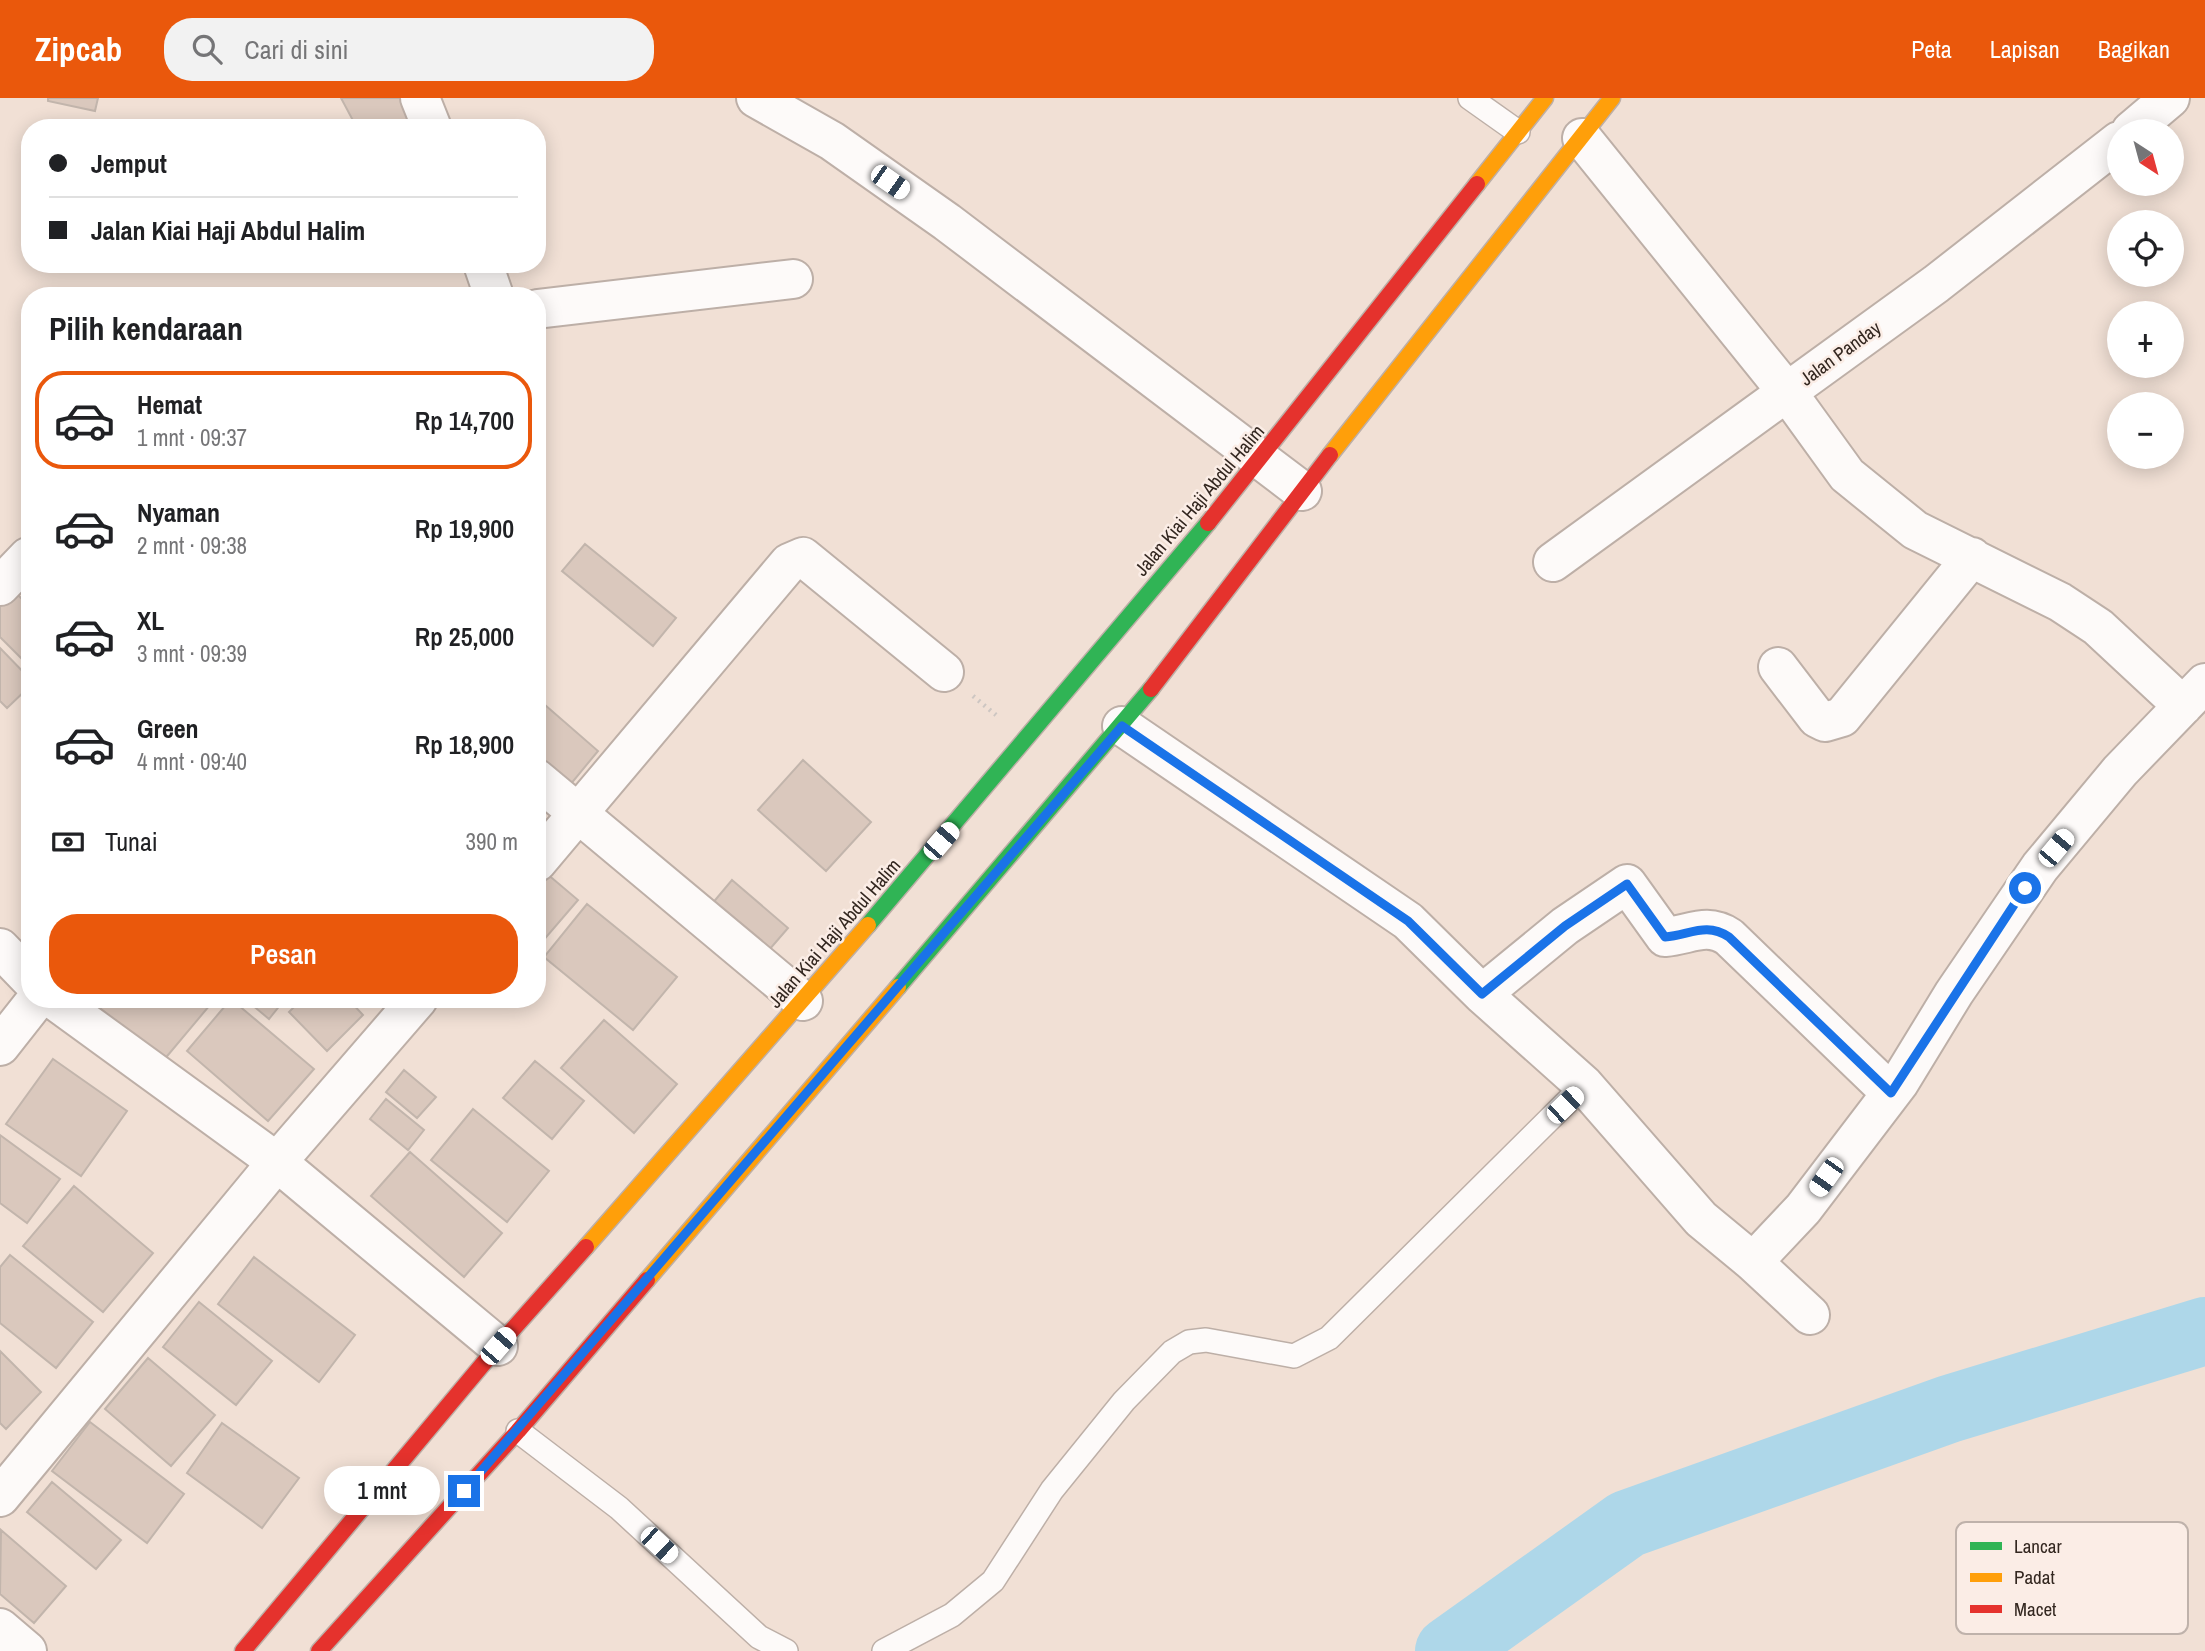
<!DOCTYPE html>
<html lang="id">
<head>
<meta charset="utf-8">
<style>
	body { margin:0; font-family:"Archivo Narrow",sans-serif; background:#f2f2f2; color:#202124; height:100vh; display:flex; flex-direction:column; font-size:26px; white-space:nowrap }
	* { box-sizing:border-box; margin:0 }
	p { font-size:23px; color:#757577 }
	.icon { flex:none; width:38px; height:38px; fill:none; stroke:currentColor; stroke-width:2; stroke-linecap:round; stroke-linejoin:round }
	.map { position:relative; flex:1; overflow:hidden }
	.details { position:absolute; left:21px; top:189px; width:525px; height:721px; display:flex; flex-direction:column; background:#fff; border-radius:28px; box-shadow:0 4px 18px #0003 }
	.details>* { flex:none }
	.guide { position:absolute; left:21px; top:21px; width:525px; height:154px; border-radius:28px; box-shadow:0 4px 18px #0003; display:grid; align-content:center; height:154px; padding:0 28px; background:#fff }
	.needle { width:46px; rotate:144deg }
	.tools { position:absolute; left:2107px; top:21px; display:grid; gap:14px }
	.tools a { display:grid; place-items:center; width:77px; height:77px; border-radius:50%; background:#fff; box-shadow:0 4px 18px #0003; font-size:35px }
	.end { position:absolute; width:32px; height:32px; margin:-16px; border:9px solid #1a73e8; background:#fff; box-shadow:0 0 0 4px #fff }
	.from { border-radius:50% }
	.bubble { position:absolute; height:49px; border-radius:24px; background:#fff; box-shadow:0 4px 18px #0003; font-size:23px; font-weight:600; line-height:49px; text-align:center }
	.car { position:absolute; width:21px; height:42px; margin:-21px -10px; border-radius:9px; box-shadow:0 0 5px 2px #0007; background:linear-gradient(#fff 24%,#345 0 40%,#fff 0 76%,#345 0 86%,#fff 0) }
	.guide b { display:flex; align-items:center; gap:24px; height:66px; font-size:26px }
	.guide b+b { border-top:2px solid #e0e0e0 }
	.guide i { width:18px; height:18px; background:#202124 }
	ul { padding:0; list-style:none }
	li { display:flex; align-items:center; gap:21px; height:98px; margin:0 14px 10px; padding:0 14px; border:4px solid transparent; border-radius:28px }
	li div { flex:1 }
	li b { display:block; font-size:26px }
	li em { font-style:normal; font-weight:600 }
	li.current { border-color:#ea580c }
	li>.icon { width:63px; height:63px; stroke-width:1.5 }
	h2 { padding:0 28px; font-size:32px; line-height:84px }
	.pay { display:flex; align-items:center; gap:18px; height:77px; padding:0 28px; font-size:26px }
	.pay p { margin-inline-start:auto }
	.primary-button { display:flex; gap:14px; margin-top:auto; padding:14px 28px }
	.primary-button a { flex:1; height:80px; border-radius:28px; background:#ea580c; color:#fff; font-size:28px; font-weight:600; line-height:80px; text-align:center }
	header { display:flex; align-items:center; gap:42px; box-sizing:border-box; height:98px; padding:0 35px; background:#ea580c; color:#fff }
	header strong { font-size:33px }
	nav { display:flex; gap:38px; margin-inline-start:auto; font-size:24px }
	.search { width:490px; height:63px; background:#f2f2f2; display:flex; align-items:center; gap:18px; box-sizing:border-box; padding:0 24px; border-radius:28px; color:#757577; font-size:26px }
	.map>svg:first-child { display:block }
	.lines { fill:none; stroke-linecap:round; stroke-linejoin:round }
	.river { stroke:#aed7e9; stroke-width:68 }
	.building { fill:#dac8bd; stroke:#c2b5ac; stroke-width:2 }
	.lane-casing { stroke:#bdafa7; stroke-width:26 }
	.street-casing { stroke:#bdafa7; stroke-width:42 }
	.fast-casing { stroke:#bdafa7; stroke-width:19 }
	.slow-casing { stroke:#bdafa7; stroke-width:19 }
	.jam-casing { stroke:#bdafa7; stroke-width:19 }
	.path { stroke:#cdc6c2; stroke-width:4.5; stroke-dasharray:2 5; stroke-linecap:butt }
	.lane { stroke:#fdfaf9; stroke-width:23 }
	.street { stroke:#fdfaf9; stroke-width:38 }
	.fast { stroke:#30b455; stroke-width:16 }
	.slow { stroke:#ff9f0a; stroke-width:16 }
	.jam { stroke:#e5322d; stroke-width:16 }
	.route { stroke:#1a73e8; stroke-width:9 }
	.labels { text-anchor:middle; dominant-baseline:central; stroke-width:5; stroke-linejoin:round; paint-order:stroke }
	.street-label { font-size:19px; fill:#332720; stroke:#fbede6 }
	.key { fill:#fbede6; stroke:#bfb2ab; stroke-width:2 }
	.key-label { font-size:19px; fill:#332720 }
</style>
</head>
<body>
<header>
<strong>Zipcab</strong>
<div class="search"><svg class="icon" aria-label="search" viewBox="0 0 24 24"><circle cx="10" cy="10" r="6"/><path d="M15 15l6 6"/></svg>Cari di sini</div>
<nav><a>Peta</a><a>Lapisan</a><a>Bagikan</a></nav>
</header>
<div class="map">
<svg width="2205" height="1553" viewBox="0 0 2205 1553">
	<rect width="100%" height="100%" fill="#f1e0d5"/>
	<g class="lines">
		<path class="river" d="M1449,1553L1627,1426L1949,1311L2205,1233"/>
	</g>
	<path class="building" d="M48,0H98L95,13L48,3Z
		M341,0H405L420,30H357Z
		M585,446L676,520L653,548L562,473Z
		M10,489L30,509V569L0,539V498Z
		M0,550L30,581V588L7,610L0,603Z
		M537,600L598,653L565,693L537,669Z
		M803,662L871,724L826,773L758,712Z
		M546,775L578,802L542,844L537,841V786Z
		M732,782L788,830L762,860L706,813Z
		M587,806L677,879L633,932L544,859Z
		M89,901H215L163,963Z
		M231,901L314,971L268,1023L187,953Z
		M245,901H285L269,921Z
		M302,901H348L363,917L327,953L289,914Z
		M604,922L677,986L634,1035L561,970Z
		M53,961L127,1013L81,1078L6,1026Z
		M535,963L584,1003L552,1041L503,1000Z
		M404,972L436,999L417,1020L386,994Z
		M386,1001L424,1032L408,1052L370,1021Z
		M473,1011L549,1073L507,1124L431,1062Z
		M0,1037L60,1081L27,1125L0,1105Z
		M410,1054L502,1135L464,1179L371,1098Z
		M74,1088L153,1155L103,1214L23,1148Z
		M10,1157L93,1224L56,1270L0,1225V1169Z
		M254,1159L355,1237L319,1284L218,1206Z
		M199,1204L272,1263L236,1307L163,1249Z
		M0,1253L41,1294L6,1331L0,1325Z
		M148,1260L215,1317L171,1368L105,1311Z
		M90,1324L184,1396L147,1445L52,1373Z
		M222,1325L299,1380L262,1430L187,1375Z
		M52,1384L121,1442L96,1471L27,1414Z
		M1,1432L66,1488L34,1525L0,1496Z"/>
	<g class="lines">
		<defs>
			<path id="lane" d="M1470,0L1518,34
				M518,1333L619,1410L759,1539L786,1553
				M884,1553L952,1517L993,1483L1052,1392L1124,1303L1172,1254L1189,1244L1206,1242L1294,1258L1329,1240L1584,987"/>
			<path id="street" d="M420,0L432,30
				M756,0L832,43L947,124L1302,393
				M2131,33L2170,0
				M1582,40L1787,294L1936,186L2119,43
				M483,166L494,198
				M537,211L793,181
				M1553,464L1787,294L1847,377L1915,432L2060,504L2098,529L2183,608
				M0,488L28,459
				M1778,569L1817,620L1825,624L1842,619L1972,459
				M1122,628L1408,823L1482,896L1584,987L1701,1121L1753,1164
				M537,681L803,903
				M537,764L789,465L803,459L944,574
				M0,850L30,881
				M1482,896L1565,828L1627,786L1665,839C1690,837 1706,824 1729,839L1891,995
				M53,901L277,1064L498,1248
				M0,948L37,901
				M1810,1217L1753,1164L1803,1111L1899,985L1954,895L2040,769L2120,673L2205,585
				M0,1399L277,1064L418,901
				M0,1530L27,1553"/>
			<path id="fast" d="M868,827L1208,425
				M898,889L1151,591"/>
			<path id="slow" d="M1477,86L1545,0
				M1330,357L1612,0
				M586,1149L868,827
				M647,1182L898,889"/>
			<path id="jam" d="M1208,425L1477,86
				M1151,591L1330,357
				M243,1553L498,1248L586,1149
				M319,1553L518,1333L647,1182"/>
		</defs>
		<use href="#lane" class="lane-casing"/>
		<use href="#street" class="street-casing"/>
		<use href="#fast" class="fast-casing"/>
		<use href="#slow" class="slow-casing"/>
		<use href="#jam" class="jam-casing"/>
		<path class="path" d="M973,598L996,617"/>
		<use href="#lane" class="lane"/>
		<use href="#street" class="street"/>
		<use href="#fast" class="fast"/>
		<use href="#slow" class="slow"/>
		<use href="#jam" class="jam"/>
	</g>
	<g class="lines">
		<path class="route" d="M464,1393L1122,628L1408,823L1482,896L1565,828L1627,786L1665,839C1690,837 1706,824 1729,839L1891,995L2025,790"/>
	</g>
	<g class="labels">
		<g class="street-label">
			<text transform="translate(1840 255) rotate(-36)">Jalan Panday</text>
			<text transform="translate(1199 402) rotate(-50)">Jalan Kiai Haji Abdul Halim</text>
			<text transform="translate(834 835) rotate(-49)">Jalan Kiai Haji Abdul Halim</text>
		</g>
	</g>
	<rect x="1956" y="1424" width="232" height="112" rx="10" class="key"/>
	<rect x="1970" y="1444" width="32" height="8" fill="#30b455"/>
	<rect x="1970" y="1475" width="32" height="9" fill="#ff9f0a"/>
	<rect x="1970" y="1507" width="32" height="8" fill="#e5322d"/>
	<g class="key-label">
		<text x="2014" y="1455">Lancar</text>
		<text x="2014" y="1486">Padat</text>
		<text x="2014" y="1518">Macet</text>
	</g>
</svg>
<div class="tools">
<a><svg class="needle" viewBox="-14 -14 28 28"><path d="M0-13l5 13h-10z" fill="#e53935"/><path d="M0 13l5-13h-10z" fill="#757577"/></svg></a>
<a><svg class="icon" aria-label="locate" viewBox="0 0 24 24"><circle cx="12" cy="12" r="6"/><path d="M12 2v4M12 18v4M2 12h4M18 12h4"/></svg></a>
<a>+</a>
<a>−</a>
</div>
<i class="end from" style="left:2025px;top:790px"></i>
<i class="end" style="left:464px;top:1393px"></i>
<div class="bubble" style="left:324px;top:1368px;width:116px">1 mnt</div>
<i class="car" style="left:890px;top:84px;rotate:125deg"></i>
<i class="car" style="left:941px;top:743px;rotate:41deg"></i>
<i class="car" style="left:2056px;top:750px;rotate:40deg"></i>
<i class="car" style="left:1565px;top:1007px;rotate:46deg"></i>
<i class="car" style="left:1826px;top:1079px;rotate:215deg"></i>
<i class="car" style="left:498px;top:1248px;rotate:41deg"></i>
<i class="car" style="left:659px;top:1447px;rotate:133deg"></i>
<div class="guide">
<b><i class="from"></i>Jemput</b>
<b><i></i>Jalan Kiai Haji Abdul Halim</b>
</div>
<section class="details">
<h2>Pilih kendaraan</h2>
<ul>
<li class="current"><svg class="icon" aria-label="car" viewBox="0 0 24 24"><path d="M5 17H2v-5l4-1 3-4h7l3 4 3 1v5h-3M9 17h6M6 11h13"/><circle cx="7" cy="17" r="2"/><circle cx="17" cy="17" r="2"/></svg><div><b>Hemat</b><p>1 mnt · 09:37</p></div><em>Rp 14,700</em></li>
<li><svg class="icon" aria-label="car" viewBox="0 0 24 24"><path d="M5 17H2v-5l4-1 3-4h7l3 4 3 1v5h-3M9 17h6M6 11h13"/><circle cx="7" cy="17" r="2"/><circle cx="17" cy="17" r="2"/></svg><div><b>Nyaman</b><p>2 mnt · 09:38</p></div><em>Rp 19,900</em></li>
<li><svg class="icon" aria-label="car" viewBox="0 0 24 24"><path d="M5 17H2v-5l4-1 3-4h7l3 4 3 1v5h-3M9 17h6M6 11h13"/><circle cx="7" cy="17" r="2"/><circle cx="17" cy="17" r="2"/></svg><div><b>XL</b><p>3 mnt · 09:39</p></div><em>Rp 25,000</em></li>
<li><svg class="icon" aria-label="car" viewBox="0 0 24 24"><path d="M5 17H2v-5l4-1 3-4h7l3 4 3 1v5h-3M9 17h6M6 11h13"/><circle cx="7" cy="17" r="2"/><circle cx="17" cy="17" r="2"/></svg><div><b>Green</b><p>4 mnt · 09:40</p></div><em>Rp 18,900</em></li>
</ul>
<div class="pay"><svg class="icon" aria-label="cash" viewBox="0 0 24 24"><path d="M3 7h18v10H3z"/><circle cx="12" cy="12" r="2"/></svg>Tunai<p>390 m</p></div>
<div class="primary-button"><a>Pesan</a></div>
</section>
</div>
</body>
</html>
